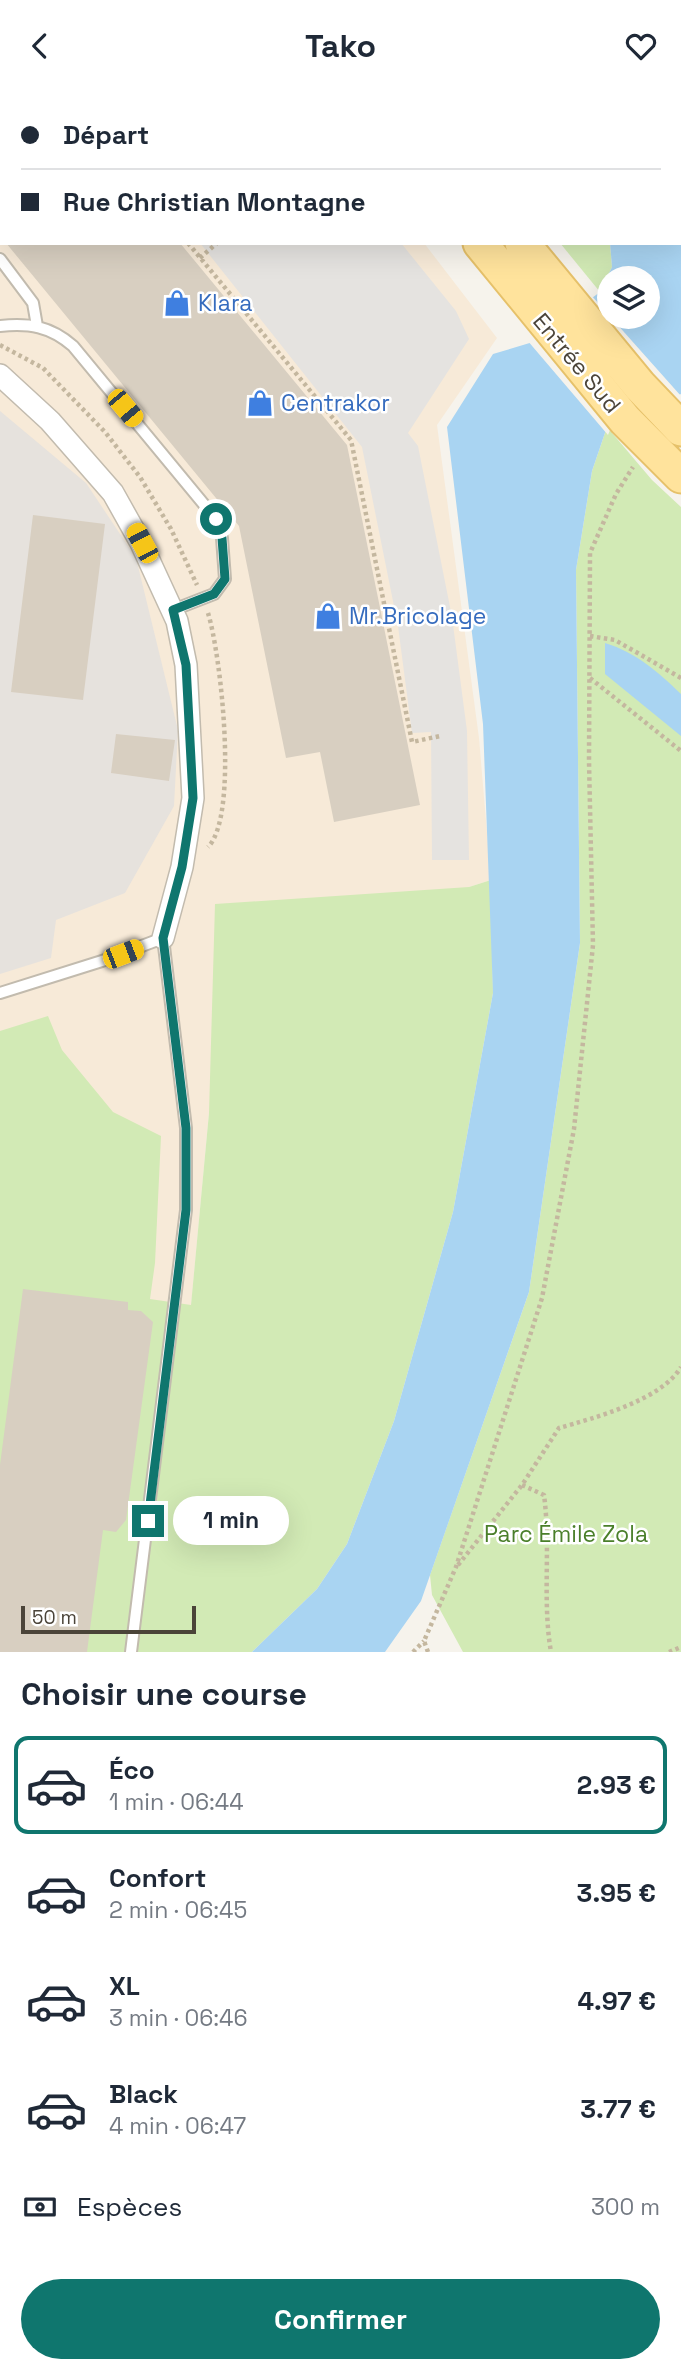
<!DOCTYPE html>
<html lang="fr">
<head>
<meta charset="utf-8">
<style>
	body { margin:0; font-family:"Space Grotesk",sans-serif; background:#f6f6f7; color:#1f2937; height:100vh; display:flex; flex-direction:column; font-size:26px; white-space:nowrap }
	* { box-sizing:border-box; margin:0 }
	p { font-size:23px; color:#747a83 }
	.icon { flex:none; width:38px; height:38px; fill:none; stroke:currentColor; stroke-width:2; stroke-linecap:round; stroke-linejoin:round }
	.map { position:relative; height:1561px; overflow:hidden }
	.side { display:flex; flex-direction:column; background:#fff; flex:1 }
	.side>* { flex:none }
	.guide { position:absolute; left:0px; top:0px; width:682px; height:154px; box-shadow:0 7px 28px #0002; display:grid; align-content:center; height:154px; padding:0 21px; background:#fff }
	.fabs { position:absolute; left:597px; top:175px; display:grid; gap:14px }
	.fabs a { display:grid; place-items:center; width:63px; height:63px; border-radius:50%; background:#fff; box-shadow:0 7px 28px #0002; font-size:35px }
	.scale { position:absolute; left:21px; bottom:18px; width:175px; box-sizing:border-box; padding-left:7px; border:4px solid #4b4439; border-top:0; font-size:19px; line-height:24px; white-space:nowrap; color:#4b4439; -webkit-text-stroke:5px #fff; paint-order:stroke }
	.end { position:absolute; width:32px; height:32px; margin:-16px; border:9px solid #0f766e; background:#fff; box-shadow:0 0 0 4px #fff }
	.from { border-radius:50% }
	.bubble { position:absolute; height:49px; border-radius:24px; background:#fff; box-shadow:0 7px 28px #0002; font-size:23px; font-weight:800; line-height:49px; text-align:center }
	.car { position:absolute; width:21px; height:42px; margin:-21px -10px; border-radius:9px; box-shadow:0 0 5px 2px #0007; background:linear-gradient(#f5c518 24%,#345 0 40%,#f5c518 0 76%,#345 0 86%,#f5c518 0) }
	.guide b { display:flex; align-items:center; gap:24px; height:66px; font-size:26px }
	.guide b+b { border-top:2px solid #e0e1e3 }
	.guide i { width:18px; height:18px; background:#1f2937 }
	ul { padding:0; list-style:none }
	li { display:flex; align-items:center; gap:21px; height:98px; margin:0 14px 10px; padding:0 7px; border:4px solid transparent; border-radius:14px }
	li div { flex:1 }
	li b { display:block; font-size:26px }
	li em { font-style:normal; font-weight:800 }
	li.selected { border-color:#0f766e }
	li>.icon { width:63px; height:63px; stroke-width:1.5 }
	h2 { padding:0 21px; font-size:32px; line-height:84px }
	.pay { display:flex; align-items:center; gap:18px; height:77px; padding:0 21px; font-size:26px }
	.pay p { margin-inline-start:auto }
	.action { display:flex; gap:14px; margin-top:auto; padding:14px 21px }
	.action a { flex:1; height:80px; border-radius:42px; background:#0f766e; color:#fff; font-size:28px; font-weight:800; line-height:80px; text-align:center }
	header { display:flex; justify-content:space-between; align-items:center; height:91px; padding:0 21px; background:#fff; font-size:32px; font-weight:800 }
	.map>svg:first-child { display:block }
	.commercial { fill:#f7ead8 }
	.industrial { fill:#e6e2dd }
	.green { fill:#d2eab5 }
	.parking { fill:#e5e3e0 }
	.water { fill:#a9d4f2; fill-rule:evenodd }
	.pier { fill:#f6f3ec }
	.building { fill:#d8cfc1 }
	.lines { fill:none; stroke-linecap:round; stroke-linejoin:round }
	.service-casing { stroke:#c2bbae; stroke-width:14 }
	.minor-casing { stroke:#c2bbae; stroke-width:24 }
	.primary-casing { stroke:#e6c16a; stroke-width:37 }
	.path { stroke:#c4b79f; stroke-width:4.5; stroke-dasharray:3.5 3.5; stroke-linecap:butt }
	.service { stroke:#fff; stroke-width:10 }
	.minor { stroke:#fff; stroke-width:21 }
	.primary { stroke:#ffe39c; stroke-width:33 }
	.route { stroke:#0f766e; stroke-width:9 }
	.labels { text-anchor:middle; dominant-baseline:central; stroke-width:5; stroke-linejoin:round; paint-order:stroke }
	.shop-label { font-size:23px; fill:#366cbe; stroke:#fff; text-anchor:start }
	.street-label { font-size:23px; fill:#4b4439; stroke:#fff }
	.park-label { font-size:23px; fill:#4a7f2a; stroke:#fff }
</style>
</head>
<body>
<header><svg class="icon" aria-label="back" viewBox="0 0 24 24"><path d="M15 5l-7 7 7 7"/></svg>Tako<svg class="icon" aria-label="heart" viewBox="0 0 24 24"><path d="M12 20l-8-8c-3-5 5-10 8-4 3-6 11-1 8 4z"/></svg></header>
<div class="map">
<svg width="681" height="1561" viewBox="0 0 681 1561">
	<rect width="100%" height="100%" fill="#f6f3ec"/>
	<path class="commercial" d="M0,0L306,2H2V152H424L497,247L437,334L479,647L491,789L469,796L209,1022L191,1215L0,1187Z"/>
	<path class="industrial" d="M0,320L86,392L136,467L178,639L174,715L125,802L56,829L51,867L0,883Z"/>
	<path class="green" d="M560,152H610L612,176L600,201Z
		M607,336L652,389L681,416V1561H463L432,1504L430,1484L529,1201L580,852L576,479L592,380Z
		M491,789L493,902L453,1121L394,1330L347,1453L317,1498L252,1561H0V940L48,925L62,959L113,1021L161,1045L155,1172L150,1208L191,1214L209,1022L215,813L469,796Z"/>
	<path class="parking" d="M200,152H401L456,220L469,248L408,342L418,355L452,526L467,640L469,769H432L431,641L412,642L398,535L362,356Z"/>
	<path class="water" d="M681,10V303L607,336L592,380L576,479L580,852L529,1201L421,1510L385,1561H252L317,1498L347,1453L394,1330L453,1121L493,902L483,633L447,336L493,263L533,251L600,201L612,176L610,152H681ZM609,187H648V226H609Z
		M605,552C637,562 657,580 681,603V645L605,583Z"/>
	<path class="pier" d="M591,204L681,305L610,339L608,344L527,249Z"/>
	<path class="building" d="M6,152H180L347,354L420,714L334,731L320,661L286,667L239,435Z
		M33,424L105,433L83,609L11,601Z
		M116,643L175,649L169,690L111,682Z
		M23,1198L128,1211V1219L141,1220L153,1231L126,1429L116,1441L103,1439L87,1561H0V1374Z"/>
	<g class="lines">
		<defs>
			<path id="service" d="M0,168L33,212L37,235
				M0,235C29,232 50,235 73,255L216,428L222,447L225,488L214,503L173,519
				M0,902L102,870L163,847L186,1037V1119L131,1561"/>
			<path id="minor" d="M0,284L50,330L113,402L141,452L177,530L186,574L193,707L182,776L163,847"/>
			<path id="primary" d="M359,0L360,2
				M401,0L402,2
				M480,152L625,329L681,385
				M522,152L640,295L681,338"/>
		</defs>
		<use href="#service" class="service-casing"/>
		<use href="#minor" class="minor-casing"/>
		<use href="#primary" class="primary-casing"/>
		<path class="path" d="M62,0L64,2
			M53,2L55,0
			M0,45L2,44
			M188,152L351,349L412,651L440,645
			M200,167L217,152
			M0,254L43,277L105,341L140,386L171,438L197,494
			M208,522C221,564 239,725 208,756
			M590,545L615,549L681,587
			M590,587L681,660
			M522,1394L544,1404C551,1456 542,1509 551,1561
			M458,1474L522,1394L559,1337C594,1327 662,1309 681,1276
			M413,1561L424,1550
			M428,1561L424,1550L456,1476L542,1207L574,1038L593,854L589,670L590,462L616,403L633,376
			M669,1561L681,1556"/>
		<use href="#service" class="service"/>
		<use href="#minor" class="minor"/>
		<use href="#primary" class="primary"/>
	</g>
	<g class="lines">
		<path class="route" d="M148,1430L186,1119V1037L163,847L182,776L193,707L186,574L173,519L214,503L225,488L222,447L216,428"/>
	</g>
	<defs>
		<symbol id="shop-bare" viewBox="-9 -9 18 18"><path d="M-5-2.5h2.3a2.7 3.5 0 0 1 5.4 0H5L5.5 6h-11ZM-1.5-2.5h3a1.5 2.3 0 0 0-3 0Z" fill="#3f7fe0" stroke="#fff" stroke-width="2.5" paint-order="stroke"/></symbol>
	</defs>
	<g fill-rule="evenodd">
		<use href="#shop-bare" x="158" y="193" width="38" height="38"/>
		<use href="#shop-bare" x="241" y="293" width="38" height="38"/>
		<use href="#shop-bare" x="309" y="506" width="38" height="38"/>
	</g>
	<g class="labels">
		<g class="shop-label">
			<text x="198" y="212">Klara</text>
			<text x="281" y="312">Centrakor</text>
			<text x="349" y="525">Mr.Bricolage</text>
		</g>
		<g class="street-label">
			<text transform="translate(577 272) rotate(50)">Entrée Sud</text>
		</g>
		<g class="park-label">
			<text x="566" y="1443">Parc Émile Zola</text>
		</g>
	</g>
</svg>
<div class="fabs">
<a><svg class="icon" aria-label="layers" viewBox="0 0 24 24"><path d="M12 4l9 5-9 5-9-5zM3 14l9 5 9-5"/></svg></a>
</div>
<div class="scale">50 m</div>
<i class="end from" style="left:216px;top:428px"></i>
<i class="end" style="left:148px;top:1430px"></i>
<div class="bubble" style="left:173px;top:1405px;width:116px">1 min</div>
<i class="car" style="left:125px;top:317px;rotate:140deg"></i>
<i class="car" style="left:142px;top:452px;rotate:332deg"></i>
<i class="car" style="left:123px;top:863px;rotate:69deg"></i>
<div class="guide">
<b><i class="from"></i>Départ</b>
<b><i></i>Rue Christian Montagne</b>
</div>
</div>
<section class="side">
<h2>Choisir une course</h2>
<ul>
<li class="selected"><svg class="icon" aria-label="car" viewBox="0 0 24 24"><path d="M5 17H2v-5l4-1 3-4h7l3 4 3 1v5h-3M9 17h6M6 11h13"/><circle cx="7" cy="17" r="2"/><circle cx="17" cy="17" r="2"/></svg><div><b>Éco</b><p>1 min · 06:44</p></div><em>2.93 €</em></li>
<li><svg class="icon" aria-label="car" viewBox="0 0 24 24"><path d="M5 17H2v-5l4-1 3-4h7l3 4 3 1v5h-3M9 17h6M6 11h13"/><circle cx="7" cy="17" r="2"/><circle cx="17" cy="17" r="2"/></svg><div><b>Confort</b><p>2 min · 06:45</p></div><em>3.95 €</em></li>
<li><svg class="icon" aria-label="car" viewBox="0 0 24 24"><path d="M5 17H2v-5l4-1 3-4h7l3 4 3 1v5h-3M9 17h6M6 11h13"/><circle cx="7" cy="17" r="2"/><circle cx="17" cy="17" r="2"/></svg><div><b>XL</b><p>3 min · 06:46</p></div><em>4.97 €</em></li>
<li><svg class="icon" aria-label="car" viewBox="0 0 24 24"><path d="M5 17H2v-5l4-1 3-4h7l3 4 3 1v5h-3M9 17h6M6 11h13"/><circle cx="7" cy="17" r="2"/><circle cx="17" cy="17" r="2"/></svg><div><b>Black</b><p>4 min · 06:47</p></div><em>3.77 €</em></li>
</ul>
<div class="pay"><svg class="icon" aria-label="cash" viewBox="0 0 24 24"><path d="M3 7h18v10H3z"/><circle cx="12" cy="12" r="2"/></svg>Espèces<p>300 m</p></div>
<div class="action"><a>Confirmer</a></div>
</section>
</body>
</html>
